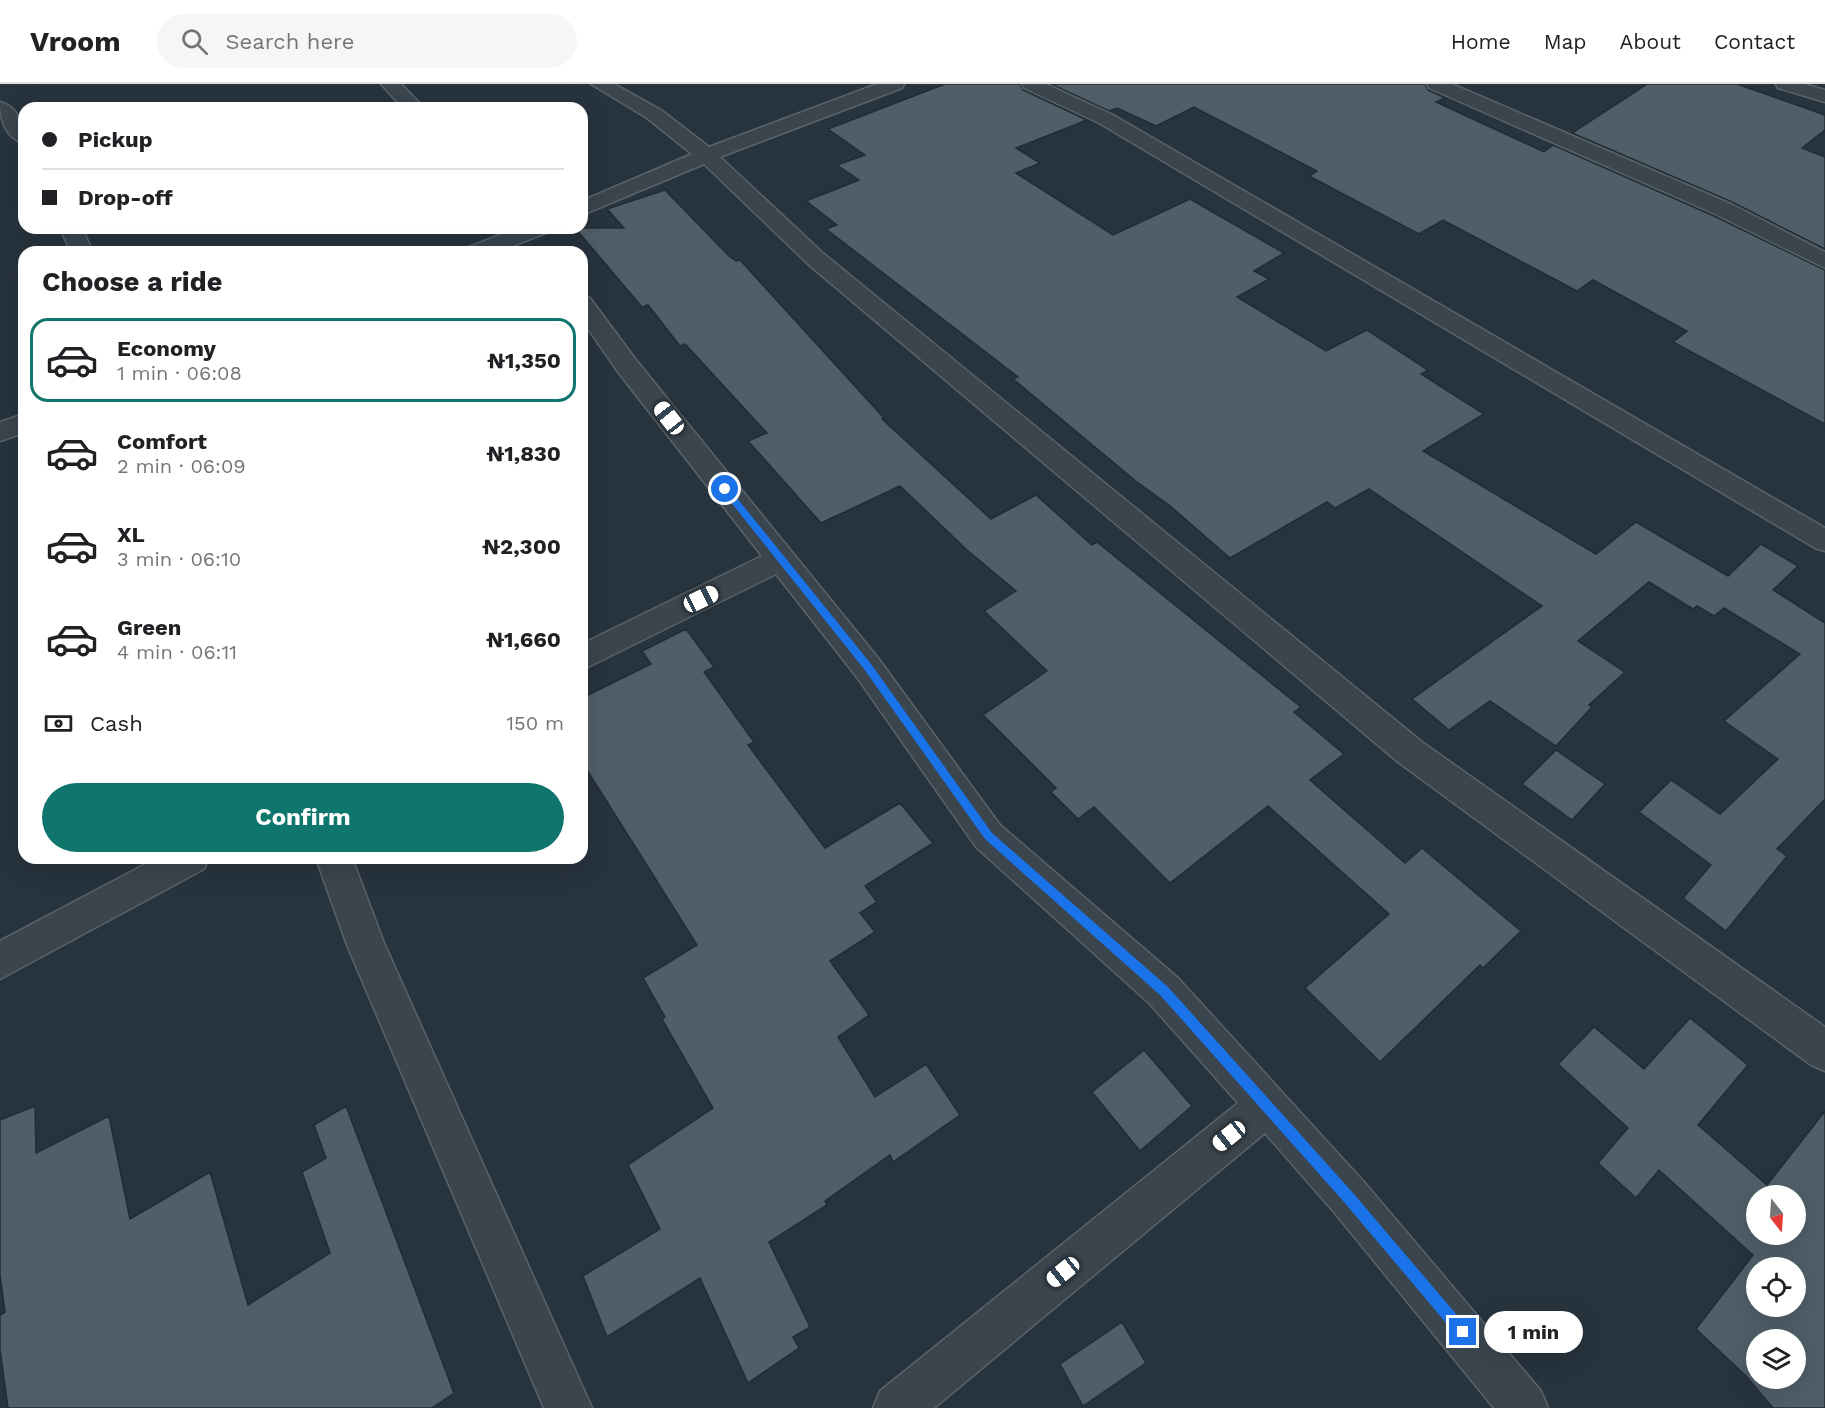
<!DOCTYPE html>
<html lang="en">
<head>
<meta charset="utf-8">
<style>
	body { margin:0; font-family:"Work Sans",sans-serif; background:#f6f6f6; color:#202124; height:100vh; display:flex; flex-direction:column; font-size:22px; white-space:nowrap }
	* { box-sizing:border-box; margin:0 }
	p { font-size:20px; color:#757577 }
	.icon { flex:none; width:33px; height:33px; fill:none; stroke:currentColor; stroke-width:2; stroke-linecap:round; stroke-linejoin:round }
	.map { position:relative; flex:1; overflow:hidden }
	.details { position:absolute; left:18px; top:162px; width:570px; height:618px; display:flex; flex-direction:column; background:#fff; border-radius:18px; box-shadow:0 6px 24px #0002 }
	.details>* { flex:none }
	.top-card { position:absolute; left:18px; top:18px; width:570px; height:132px; border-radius:18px; box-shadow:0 6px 24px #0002; display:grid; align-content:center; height:132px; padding:0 24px; background:#fff }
	.needle { width:39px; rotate:163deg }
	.buttons { position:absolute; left:1746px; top:1101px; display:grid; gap:12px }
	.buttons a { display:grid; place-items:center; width:60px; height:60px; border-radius:50%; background:#fff; box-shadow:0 6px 24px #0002; font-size:30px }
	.end { position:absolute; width:27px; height:27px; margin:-14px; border:8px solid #1a73e8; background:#fff; box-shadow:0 0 0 3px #fff }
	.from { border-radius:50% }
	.bubble { position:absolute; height:42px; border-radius:21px; background:#fff; box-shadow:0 6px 24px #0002; font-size:20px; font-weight:700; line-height:42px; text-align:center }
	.car { position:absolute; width:18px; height:36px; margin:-18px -9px; border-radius:8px; box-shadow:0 0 4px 2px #0007; background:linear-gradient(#fff 24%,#345 0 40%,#fff 0 76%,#345 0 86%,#fff 0) }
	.top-card b { display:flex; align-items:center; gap:21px; height:57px; font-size:22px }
	.top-card b+b { border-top:2px solid #e0e0e0 }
	.top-card i { width:15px; height:15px; background:#202124 }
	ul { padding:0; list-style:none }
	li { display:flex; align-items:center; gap:18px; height:84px; margin:0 12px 9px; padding:0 12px; border:3px solid transparent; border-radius:18px }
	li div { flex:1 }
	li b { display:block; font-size:22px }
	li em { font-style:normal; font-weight:700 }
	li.on { border-color:#0f766e }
	li>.icon { width:54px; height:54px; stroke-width:1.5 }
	h2 { padding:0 24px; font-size:27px; line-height:72px }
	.pay { display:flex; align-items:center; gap:15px; height:66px; padding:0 24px; font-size:22px }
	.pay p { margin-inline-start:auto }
	.button { display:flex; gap:12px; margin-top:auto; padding:12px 24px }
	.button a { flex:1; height:69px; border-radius:36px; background:#0f766e; color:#fff; font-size:24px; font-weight:700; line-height:69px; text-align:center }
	header { display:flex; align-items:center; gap:36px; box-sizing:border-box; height:84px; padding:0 30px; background:#fff; border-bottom:2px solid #e0e0e0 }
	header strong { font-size:28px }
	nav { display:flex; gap:33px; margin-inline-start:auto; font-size:21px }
	.search { width:420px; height:54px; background:#f6f6f6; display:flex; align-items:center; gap:15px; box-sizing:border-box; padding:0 21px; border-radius:33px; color:#757577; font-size:22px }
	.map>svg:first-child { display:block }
	.building { fill:#505e68; stroke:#222c35; stroke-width:1.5; fill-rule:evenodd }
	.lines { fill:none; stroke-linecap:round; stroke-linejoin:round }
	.minor-casing { stroke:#59636b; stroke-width:3 }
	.minor { fill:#3b454e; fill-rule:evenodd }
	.route { fill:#1a73e8 }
</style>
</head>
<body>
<header>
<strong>Vroom</strong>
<div class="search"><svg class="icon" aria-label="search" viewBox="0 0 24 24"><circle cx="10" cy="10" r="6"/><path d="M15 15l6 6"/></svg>Search here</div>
<nav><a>Home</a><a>Map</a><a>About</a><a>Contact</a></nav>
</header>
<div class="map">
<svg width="1825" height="1324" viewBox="0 0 1825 1324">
	<rect width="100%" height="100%" fill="#27333d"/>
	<path class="building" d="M945,0H1020L1023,6L1087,36L1016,64L1040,79L1016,89L1113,151L1190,115L1284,169L1254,187L1269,195L1237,213L1326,267L1367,246L1428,286L1421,290L1484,330L1423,367L1596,470L1636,438L1728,492L1761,460L1798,482L1773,506L1825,539V715L1777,765L1787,772L1726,847L1683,814L1711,781L1639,728L1671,696L1720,730L1778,675L1724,637L1800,570L1724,524L1714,532L1697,522L1693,525L1649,498L1578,557L1625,588L1589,621L1592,623L1556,662L1490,617L1449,646L1412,615L1542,522L1369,405L1335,424L1327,418L1230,474L1169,421L1137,398L1013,295L1018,293L826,145L837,141L806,117L859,96L837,81L865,71L828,45Z
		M1051,0H1425L1428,6L1445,14L1436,18L1544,68L1553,61L1714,132L1825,186V340L1673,258L1687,247L1593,196L1577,207L1443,136L1419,150L1309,92L1317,87L1194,23L1156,42L1117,24L1109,27Z
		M1647,0H1737L1825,31V46L1802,64L1825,73V165L1732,118L1572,49Z
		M665,106L729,172L736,177L740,176L884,334L882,335L991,435L1036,411L1092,461L1097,458L1301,623L1294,628L1344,670L1310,696L1405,779L1422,764L1521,847L1483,884L1480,881L1380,978L1305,904L1389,830L1268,722L1170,799L1094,723L1078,735L1051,708L1056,704L983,631L1047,587L984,527L1016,507L967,466L900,402L821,439L748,357L767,349L685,260L680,262L648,221L642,223L575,144H624L607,125Z
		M686,545L714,583L704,588L754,658L748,661L825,764L900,719L933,759L865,802L877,818L860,829L875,848L830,877L869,931L838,953L875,1013L926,980L960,1031L893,1078L890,1071L825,1117L827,1121L769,1158L810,1243L793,1253L799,1264L748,1299L700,1194L607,1253L583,1192L660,1145L628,1081L713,1024L662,935L665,933L643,894L697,861L582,678V614L651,580L642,567Z
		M1556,666L1605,700L1572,736L1522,700Z
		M1690,934L1748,981L1698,1041L1767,1101L1825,1027V1324H1773L1746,1292L1696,1245L1753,1171L1659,1086L1636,1114L1598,1079L1628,1044L1558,980L1594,943L1644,985ZM1756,1112H1796V1150H1756ZM1756,1184H1796V1222H1756ZM1756,1256H1796V1294H1756Z
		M1144,966L1192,1022L1140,1067L1092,1008Z
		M35,1022L36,1069L109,1032L130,1135L210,1088L248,1221L330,1169L302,1088L326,1074L314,1041L346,1022L454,1309L432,1324H8L0,1265V1231L5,1228L0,1190V1036Z
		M1122,1238L1146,1279L1083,1322L1060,1280Z"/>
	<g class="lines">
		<defs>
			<path id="minor" d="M381,0H401L424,24H403Z
				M591,0H614L661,26L709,63L877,0H904L902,4L720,73L824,170L1422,658L1825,943V987L1811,981L1398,678L808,180L704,80L582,131V117L692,70L647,34Z
				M1022,0H1046L1113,31L1825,444V467L1815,464L1099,39L1024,4Z
				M1427,0H1452L1731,120L1825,168V184L1715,130L1429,4Z
				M1776,0H1805L1825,6V18L1778,4Z
				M0,18C19,23 24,42 24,59C5,54 0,35 0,18Z
				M60,144H82L93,168H71Z
				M518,144H549L546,149L497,168H466L469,163Z
				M582,212L590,214L636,276L878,574L1000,741L1178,894L1364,1098L1541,1307L1548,1324H1494L1334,1128L1265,1049L934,1324H873L880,1307L1238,1019L1150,920L976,763L856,592L776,490L582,586V560L762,472L618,288L582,236Z
				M24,330V349L0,357V338Z
				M157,774H209L204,785L0,895V857Z
				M316,774H352L384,859L592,1324H544L347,861Z"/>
		</defs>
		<use href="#minor" class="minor-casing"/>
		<use href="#minor" class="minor"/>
	</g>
	<path class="route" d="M722,403H728L871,580L992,749L1168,903L1353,1109L1468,1244V1253H1458L1344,1118L1160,911L985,755L864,585L722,407Z"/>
</svg>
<div class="buttons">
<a><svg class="needle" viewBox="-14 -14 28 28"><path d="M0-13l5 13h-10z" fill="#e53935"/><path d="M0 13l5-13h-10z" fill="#757577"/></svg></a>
<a><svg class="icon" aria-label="locate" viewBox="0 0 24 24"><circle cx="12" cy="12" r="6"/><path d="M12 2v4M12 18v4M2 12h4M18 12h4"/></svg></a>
<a><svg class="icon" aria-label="layers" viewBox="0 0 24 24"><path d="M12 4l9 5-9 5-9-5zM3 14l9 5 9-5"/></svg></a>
</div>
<i class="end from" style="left:725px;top:405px"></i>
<i class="end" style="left:1463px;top:1248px"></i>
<div class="bubble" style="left:1484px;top:1227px;width:99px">1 min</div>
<i class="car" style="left:669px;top:334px;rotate:322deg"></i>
<i class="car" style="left:701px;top:515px;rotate:64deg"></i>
<i class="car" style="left:1229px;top:1052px;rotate:231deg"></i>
<i class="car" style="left:1063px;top:1188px;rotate:231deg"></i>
<div class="top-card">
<b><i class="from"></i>Pickup</b>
<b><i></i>Drop-off</b>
</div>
<section class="details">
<h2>Choose a ride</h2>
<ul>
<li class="on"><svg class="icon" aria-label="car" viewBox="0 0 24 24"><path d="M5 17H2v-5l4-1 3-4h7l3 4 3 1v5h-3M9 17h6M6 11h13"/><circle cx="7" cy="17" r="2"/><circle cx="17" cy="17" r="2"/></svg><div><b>Economy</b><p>1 min · 06:08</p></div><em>₦1,350</em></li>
<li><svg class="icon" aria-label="car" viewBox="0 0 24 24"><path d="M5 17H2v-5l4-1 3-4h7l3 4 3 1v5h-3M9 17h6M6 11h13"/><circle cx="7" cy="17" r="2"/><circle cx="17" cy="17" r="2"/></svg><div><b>Comfort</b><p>2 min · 06:09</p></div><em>₦1,830</em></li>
<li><svg class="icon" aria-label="car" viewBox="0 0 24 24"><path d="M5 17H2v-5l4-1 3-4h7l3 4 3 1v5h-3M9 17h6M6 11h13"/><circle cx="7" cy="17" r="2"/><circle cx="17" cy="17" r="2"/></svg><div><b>XL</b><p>3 min · 06:10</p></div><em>₦2,300</em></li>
<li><svg class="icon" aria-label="car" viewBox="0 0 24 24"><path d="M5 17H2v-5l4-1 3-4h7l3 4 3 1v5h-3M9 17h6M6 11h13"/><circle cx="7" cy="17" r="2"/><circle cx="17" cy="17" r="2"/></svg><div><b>Green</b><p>4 min · 06:11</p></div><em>₦1,660</em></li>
</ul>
<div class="pay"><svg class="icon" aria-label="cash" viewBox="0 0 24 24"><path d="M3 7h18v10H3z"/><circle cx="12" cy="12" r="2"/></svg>Cash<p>150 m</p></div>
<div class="button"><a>Confirm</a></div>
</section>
</div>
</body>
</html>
